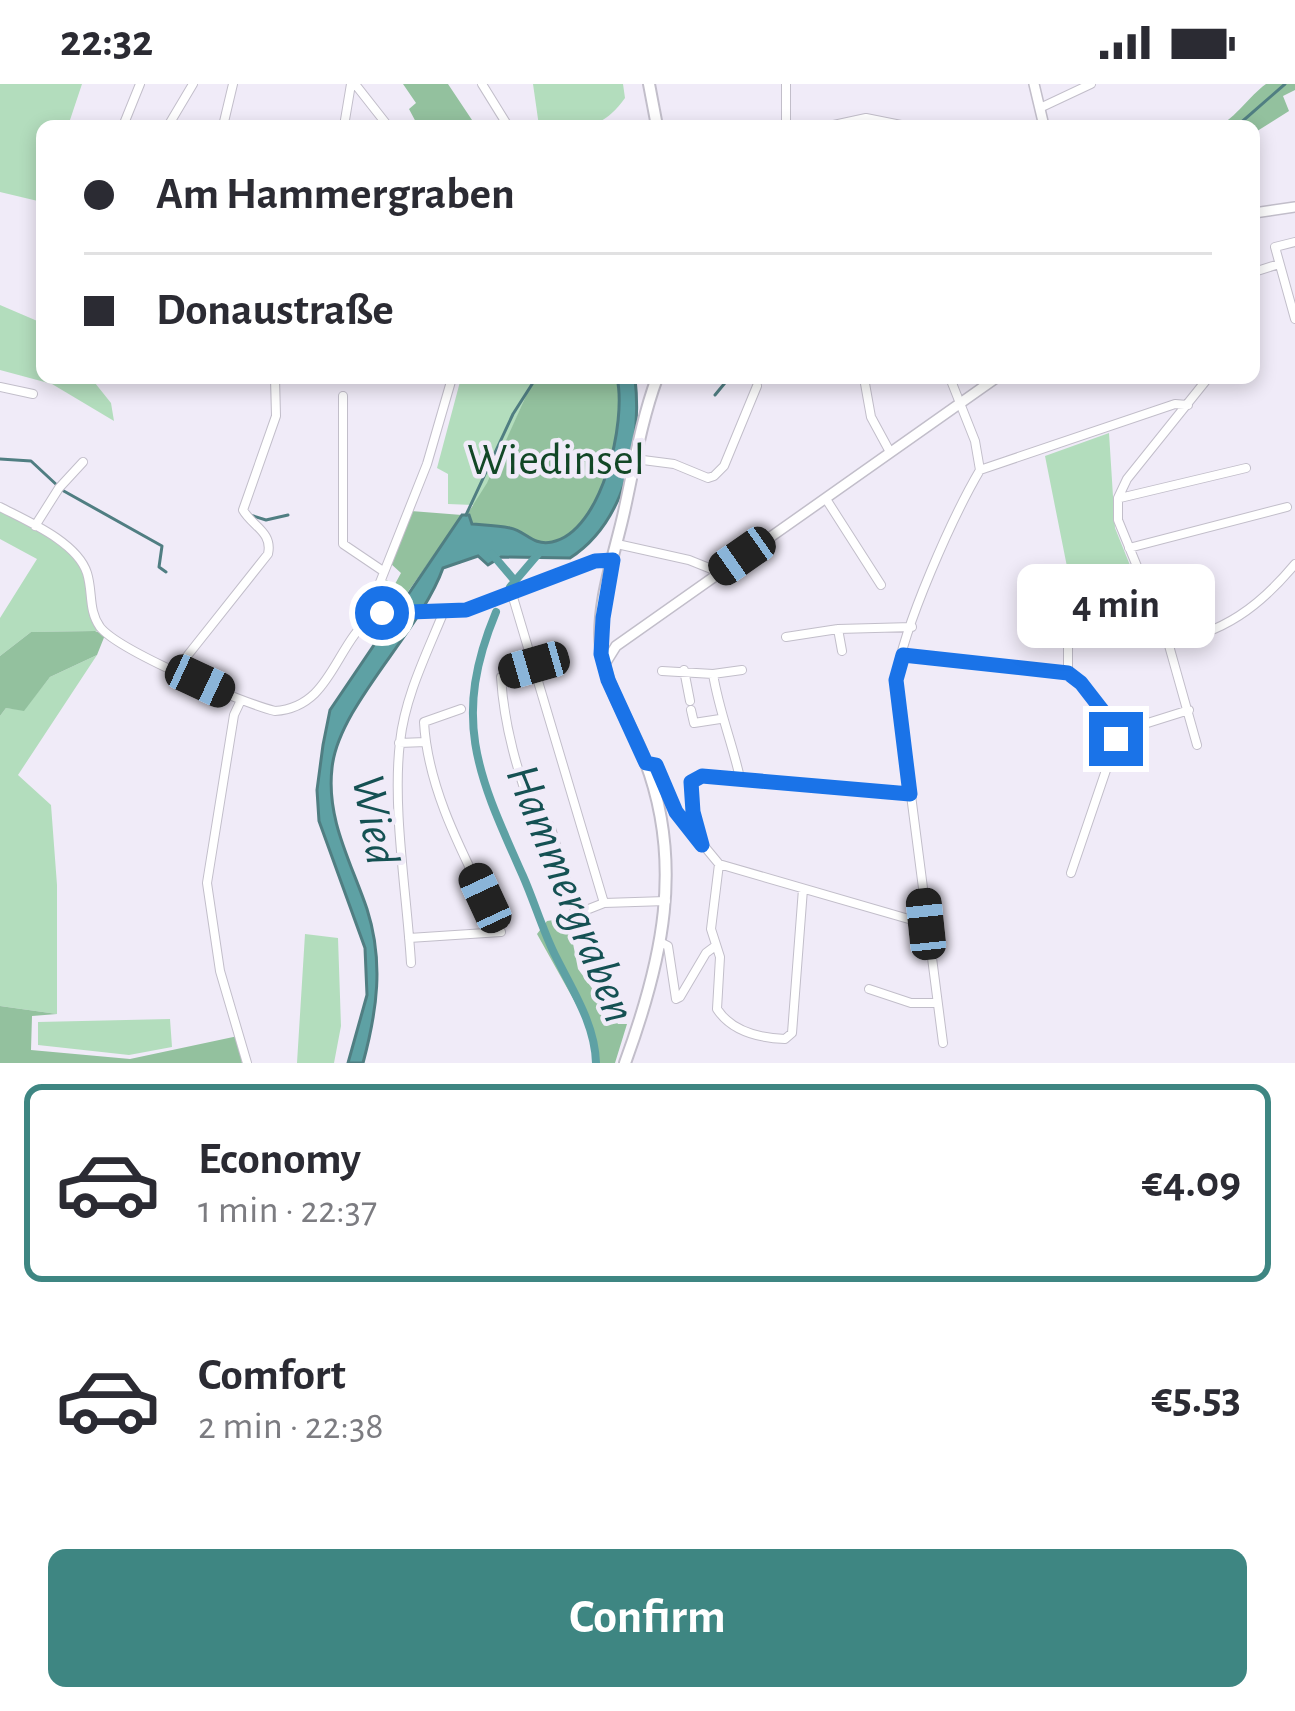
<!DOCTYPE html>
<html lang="en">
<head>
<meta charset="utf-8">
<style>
	body { margin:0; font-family:"Alegreya Sans",sans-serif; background:#f7f7f7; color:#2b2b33; height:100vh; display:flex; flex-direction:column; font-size:45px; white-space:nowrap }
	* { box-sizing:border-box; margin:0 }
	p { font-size:39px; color:#7c7c81 }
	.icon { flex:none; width:66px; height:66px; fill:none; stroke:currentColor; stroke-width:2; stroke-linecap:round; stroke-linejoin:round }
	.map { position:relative; height:979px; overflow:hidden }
	.drawer { display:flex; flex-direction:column; background:#fff; flex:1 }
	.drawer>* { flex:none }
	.banner { position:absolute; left:36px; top:36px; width:1224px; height:264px; border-radius:18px; box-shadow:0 6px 18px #0003; display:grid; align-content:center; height:264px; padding:0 48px; background:#fff }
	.end { position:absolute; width:54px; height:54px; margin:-27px; border:15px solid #1a73e8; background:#fff; box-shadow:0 0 0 6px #fff }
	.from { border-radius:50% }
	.bubble { position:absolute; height:84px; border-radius:18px; background:#fff; box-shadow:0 6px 18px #0003; font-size:39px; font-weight:600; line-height:84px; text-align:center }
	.car { position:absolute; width:36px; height:72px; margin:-36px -18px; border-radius:15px; box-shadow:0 0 9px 3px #0007; background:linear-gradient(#222 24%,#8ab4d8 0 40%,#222 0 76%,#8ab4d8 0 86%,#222 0) }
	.banner b { display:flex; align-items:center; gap:42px; height:114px; font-size:45px }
	.banner b+b { border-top:3px solid #e1e1e2 }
	.banner i { width:30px; height:30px; background:#2b2b33 }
	ul { padding:21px 0 0; list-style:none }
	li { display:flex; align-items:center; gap:36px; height:198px; margin:0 24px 18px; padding:0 24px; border:6px solid transparent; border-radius:18px }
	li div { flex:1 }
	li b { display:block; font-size:45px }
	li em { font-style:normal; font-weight:600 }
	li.selected { border-color:#3e8682 }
	li>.icon { width:108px; height:108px; stroke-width:1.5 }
	.action { display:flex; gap:24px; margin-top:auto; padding:24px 48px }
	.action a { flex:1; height:138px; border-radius:18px; background:#3e8682; color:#fff; font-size:48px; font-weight:600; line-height:138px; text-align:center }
	.status { display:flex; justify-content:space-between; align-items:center; height:84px; padding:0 60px; background:#fff; direction:ltr }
	.status svg { height:33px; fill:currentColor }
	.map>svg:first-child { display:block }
	.green { fill:#b3ddbd }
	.forest { fill:#93c19e }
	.water { fill:#5ea1a4; stroke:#507e82; stroke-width:3 }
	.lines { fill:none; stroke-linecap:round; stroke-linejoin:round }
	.stream { stroke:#507e82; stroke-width:3 }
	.canal { stroke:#5ea1a4; stroke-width:8 }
	.minor-casing { stroke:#c2beca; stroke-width:10 }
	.tertiary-casing { stroke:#c2beca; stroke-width:12 }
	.secondary-casing { stroke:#c2beca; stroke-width:14 }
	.minor { stroke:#fff; stroke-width:8 }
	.tertiary { stroke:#fff; stroke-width:9 }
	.secondary { stroke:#fff; stroke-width:10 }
	.route { stroke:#1a73e8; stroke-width:15 }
	.labels { text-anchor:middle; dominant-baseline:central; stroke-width:9; stroke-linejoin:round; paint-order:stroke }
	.park-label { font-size:45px; fill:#124726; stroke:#f0ebf8 }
	.water-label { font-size:48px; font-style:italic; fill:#155153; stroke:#f0ebf8 }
</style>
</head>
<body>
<div class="status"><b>22:32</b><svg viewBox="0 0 49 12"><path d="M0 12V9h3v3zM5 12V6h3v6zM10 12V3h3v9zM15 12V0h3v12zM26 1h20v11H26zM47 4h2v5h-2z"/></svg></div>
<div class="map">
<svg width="1295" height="979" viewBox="0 0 1295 979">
	<rect width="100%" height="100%" fill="#f0ebf8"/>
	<path class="green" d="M0,0H82L68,42H42V118L0,108Z
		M533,0H623L625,14C598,51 580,41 539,42Z
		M0,221L42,239V294H91L111,319L114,337L52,300L0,286Z
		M461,294H539L529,305L503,365L530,388L473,421L448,420V390L437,384Z
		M1109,349L1115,444L1148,526L1075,523L1045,372Z
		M0,423C28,440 78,459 87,493C93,515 92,526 104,547L31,548L0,572V534L37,475L0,455Z
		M97,571L18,691L51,721L57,801V930L0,922V632L6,624L24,626L50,593Z
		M305,850L338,854L341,942L334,979H297Z
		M170,935L172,963L129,971L38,961V938Z"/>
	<path class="forest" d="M403,0H448L476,42H418L409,25L416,19Z
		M1266,0H1295V6L1283,12L1289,27L1254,49V42H1218C1236,34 1249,12 1266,0Z
		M539,294H617C627,337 602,449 552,458C532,462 526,447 510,444C497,441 484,441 472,440L468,429L487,399L529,305Z
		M411,427L462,431L398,522L381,520L376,514L384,495L395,500L401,489L390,479Z
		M95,547L105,551L97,571L50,593L24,627L6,624L0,632V572L31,548Z
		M568,834L578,885L618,940H627L615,979H598L595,954L537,850L547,837Z
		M0,922L57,930L32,932L31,966L130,975L238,952L242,979H0Z"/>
	<path class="water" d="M617,294H635C642,357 626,438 570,474L501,473L488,481L478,472L443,484C421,547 338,622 332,684C326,735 351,778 367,825C384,878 377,927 363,979H348L367,911L365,864L319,737L317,706L323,661L330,626L462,431H469L472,440C484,441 498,441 510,444C526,447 532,462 552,458C602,448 627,337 617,294Z"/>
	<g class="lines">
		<path class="stream" d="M1237,42L1285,0
			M715,311L729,294
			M0,375L31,377L59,403
			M62,406L162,462L159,483L166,488
			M250,431L266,436L288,431
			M466,431L513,330L536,294"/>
		<path class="canal" d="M492,470L515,497
			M510,503L539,469
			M496,528C451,636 478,691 523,792C534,817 542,844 554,869C571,904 595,939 596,979"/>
		<defs>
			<path id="minor" d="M355,0L388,42
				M482,0L508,42
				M1042,23L1091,0
				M123,42L140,0
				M168,42L193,0
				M223,42L233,0
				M344,42L351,0
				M786,42V0
				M829,42L866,34L906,42
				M1295,158L1275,163L1295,235
				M1254,188L1279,180
				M864,294L871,333L890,368
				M0,303L33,310
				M343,312V460L383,487
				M635,375L674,380L708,394L714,392L724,382L757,302
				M980,386L1175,320L1188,321
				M1120,414L1246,384
				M826,415L881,501
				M0,423C27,437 77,458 87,489C93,508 88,526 100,543C119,567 242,619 275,627C333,623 334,559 375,530L466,526L595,477L612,476
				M35,442L59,404L83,378
				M617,460L689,476L719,488
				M1129,464L1287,423
				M512,510L604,819
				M375,530L373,516L427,380L452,294
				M838,545L842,567
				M786,553L838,545L912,543
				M1168,558C1223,550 1260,522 1295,480
				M903,571L1068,589L1081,599L1119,648
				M534,581L501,593C504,643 518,689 535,736H546L551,744L576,830L604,819L666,817
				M176,586L268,470C273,448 252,442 243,426L276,332L275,294
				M684,586L690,617
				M662,587L713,590L742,586
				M1068,589V554
				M713,590C719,627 732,658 740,694
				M241,616L234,631L207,799L220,887L247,979
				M691,626L694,639L720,635
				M1119,648L1189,626
				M399,659L426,658
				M1197,661L1168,558L1118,436V414L1127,395L1208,294
				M646,679L655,681L676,728L719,780L926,840
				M702,761L690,704L691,698L702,692L910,710
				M719,780L711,845L720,873L717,925C732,948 759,954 785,955L792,949L803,805
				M1071,789L1119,648
				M409,854L501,848C470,782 428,712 424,638L461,625
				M662,859L668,862L676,915L680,913L706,869L714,863
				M411,879C407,811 392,724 400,658C405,612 427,569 444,527
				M869,905L911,919H935
				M943,959L896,595C903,543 953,432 980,386L975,357L950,294"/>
			<path id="tertiary" d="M1034,0L1044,42
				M1254,129L1295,123
				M606,578L616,562L996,294"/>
			<path id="secondary" d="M649,0L657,42
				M625,979C662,878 685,779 644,674C630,638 605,603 601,564C596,521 615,469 624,428C634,383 641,337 657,294"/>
		</defs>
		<use href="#minor" class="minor-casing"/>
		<use href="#tertiary" class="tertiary-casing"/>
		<use href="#secondary" class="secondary-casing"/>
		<use href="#minor" class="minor"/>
		<use href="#tertiary" class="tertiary"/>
		<use href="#secondary" class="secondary"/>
	</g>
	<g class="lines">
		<path class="route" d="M382,529L466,526L595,477L613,476L603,534L601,570L608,596L646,679L656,681L676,728L702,761L693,728L691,698L702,692L910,710L896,596L903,571L1068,589L1081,599L1119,648L1116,655"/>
	</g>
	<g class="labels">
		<g class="park-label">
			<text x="556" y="376">Wiedinsel</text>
		</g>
		<g class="water-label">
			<text transform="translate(374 736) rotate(80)">Wied</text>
			<text transform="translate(570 810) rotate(68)">Hammergraben</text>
		</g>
	</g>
</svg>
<i class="end from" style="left:382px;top:529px"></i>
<i class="end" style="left:1116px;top:655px"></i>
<div class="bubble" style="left:1017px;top:480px;width:198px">4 min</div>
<i class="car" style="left:742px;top:472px;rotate:235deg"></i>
<i class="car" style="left:534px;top:581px;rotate:254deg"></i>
<i class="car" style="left:200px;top:597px;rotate:115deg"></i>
<i class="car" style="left:485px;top:814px;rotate:335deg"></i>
<i class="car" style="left:926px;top:840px;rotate:354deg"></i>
<div class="banner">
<b><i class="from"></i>Am Hammergraben</b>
<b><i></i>Donaustraße</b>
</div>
</div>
<section class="drawer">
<ul>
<li class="selected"><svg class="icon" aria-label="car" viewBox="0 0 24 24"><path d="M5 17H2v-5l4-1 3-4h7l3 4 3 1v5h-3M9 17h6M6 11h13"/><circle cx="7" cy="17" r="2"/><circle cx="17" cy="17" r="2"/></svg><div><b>Economy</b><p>1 min · 22:37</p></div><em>€4.09</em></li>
<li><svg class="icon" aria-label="car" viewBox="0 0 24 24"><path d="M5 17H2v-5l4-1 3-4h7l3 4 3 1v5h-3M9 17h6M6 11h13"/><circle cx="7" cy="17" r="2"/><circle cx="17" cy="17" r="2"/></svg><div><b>Comfort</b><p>2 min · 22:38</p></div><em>€5.53</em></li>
</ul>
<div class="action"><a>Confirm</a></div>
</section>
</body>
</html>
